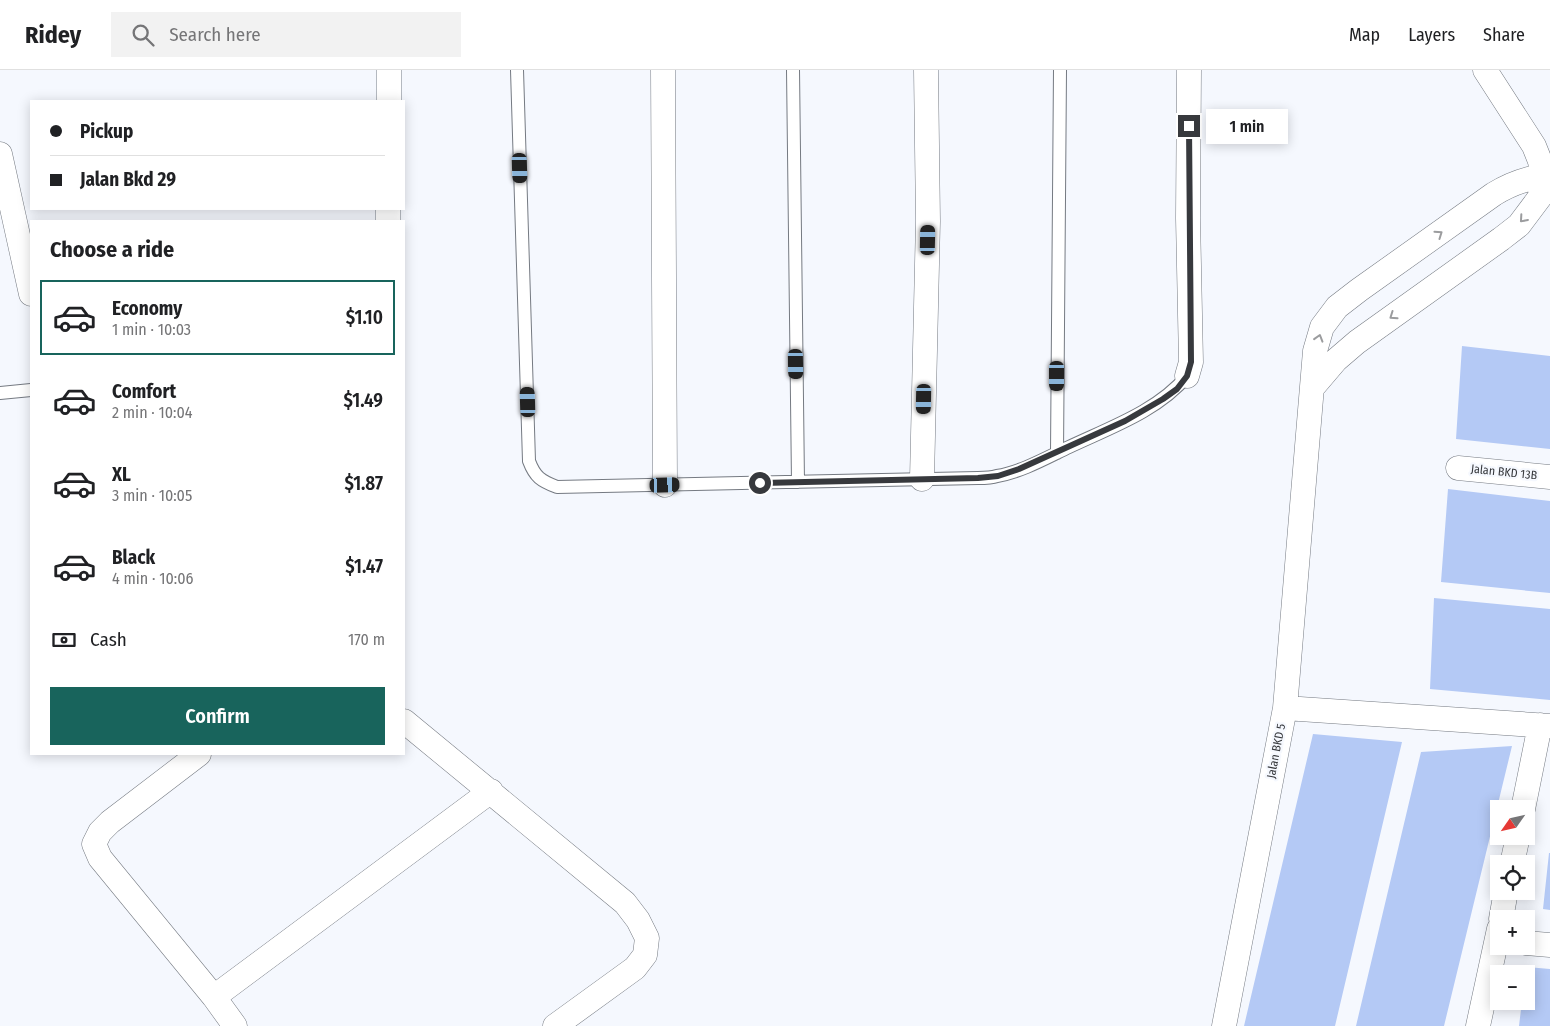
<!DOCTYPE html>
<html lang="en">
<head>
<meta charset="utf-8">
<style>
	body { margin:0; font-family:"Fira Sans Condensed",sans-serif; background:#f2f2f2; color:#202124; height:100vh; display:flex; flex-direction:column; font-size:19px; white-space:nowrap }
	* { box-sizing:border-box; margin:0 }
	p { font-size:16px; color:#757577 }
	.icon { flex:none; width:28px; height:28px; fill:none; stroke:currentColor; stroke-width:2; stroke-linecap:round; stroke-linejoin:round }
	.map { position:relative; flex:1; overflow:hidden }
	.details { position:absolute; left:30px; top:150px; width:375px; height:535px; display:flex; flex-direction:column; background:#fff; border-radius:0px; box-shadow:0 2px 12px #0003 }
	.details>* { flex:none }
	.hud { position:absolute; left:30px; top:30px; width:375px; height:110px; border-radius:0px; box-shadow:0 2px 12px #0003; display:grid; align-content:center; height:110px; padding:0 20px; background:#fff }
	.needle { width:32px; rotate:236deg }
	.buttons { position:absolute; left:1490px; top:730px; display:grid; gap:10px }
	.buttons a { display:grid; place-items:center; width:45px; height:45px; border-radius:0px; background:#fff; box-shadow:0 2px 12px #0003; font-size:25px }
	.end { position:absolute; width:22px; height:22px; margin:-11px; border:6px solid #37393d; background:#fff; box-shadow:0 0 0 2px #fff }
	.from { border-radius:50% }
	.bubble { position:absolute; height:35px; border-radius:0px; background:#fff; box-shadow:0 2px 12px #0003; font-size:16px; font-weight:600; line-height:35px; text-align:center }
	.car { position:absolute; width:15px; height:30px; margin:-15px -8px; border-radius:6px; box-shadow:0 0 4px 1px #0007; background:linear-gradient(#222 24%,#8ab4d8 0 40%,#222 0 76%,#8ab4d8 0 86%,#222 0) }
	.hud b { display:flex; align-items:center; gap:18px; height:48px; font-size:19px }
	.hud b+b { border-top:1px solid #e0e0e0 }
	.hud i { width:12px; height:12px; background:#202124 }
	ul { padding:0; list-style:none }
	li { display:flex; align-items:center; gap:15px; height:75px; margin:0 10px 8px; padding:0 10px; border:2px solid transparent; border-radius:0px }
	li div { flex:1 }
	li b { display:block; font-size:19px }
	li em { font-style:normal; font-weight:600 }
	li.current { border-color:#18645c }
	li>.icon { width:45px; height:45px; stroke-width:1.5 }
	h2 { padding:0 20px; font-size:22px; line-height:60px }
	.pay { display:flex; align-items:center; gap:12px; height:55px; padding:0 20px; font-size:19px }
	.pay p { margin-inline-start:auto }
	.primary-button { display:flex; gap:10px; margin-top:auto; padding:10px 20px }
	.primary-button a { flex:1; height:58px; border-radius:0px; background:#18645c; color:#fff; font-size:20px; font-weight:600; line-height:58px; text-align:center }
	header { display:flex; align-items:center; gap:30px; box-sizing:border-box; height:70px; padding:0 25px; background:#fff; border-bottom:1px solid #e0e0e0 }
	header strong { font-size:24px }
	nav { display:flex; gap:28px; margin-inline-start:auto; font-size:18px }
	.search { width:350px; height:45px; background:#f2f2f2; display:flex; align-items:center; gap:12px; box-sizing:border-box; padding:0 18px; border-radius:0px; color:#757577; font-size:19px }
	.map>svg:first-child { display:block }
	.building { fill:#b4c9f5 }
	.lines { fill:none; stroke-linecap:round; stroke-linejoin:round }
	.service-casing { stroke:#757a82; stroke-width:14 }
	.minor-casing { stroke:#757a82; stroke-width:25 }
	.service { stroke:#fff; stroke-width:12 }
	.minor { stroke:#fff; stroke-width:24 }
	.oneway { stroke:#9b9c9e }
	.route { stroke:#37393d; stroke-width:6 }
	.labels { text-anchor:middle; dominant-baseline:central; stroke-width:4.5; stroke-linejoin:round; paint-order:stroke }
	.street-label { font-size:12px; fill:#37393d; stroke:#f5f8fe }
</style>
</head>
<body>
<header>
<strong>Ridey</strong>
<div class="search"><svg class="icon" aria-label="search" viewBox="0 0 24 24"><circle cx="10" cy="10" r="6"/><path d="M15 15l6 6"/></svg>Search here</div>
<nav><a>Map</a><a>Layers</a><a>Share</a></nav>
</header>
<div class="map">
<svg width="1550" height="956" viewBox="0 0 1550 956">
	<rect width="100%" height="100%" fill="#f5f8fe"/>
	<path class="building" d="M1462,276L1550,286V379L1456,369Z
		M1448,419L1550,431V523L1441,512Z
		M1434,528L1550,539V630L1430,619Z
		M1313,664L1402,672L1335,956H1244Z
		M1512,676L1444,956H1356L1421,682Z
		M1549,783H1550V840L1543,839Z
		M1527,897L1550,899V956H1519L1522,931H1526Z"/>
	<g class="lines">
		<defs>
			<path id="service" d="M517,0L529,391C535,407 541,411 557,417L978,408C984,408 991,408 997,406C1021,402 1046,388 1069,377C1109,358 1158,341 1187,306
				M793,0L798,412
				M0,323L31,320
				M1057,383L1060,0"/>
			<path id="minor" d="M663,0L665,415
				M389,31V0
				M0,84L31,224
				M388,139V151
				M1187,306L1191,292L1188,148L1189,0
				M1313,317L1336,290L1357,272L1501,169L1519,155L1540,127L1542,106L1540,91L1534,76L1485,0
				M1458,398L1550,407
				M922,409L928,151L926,0
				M1285,638L1315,281L1322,257L1337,237L1359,220L1494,124C1510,114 1524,109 1542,106
				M404,651L625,833L638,850L647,868L645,885L635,898L555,956
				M199,684L110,752L100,762L94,774L100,788L214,927L235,956
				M1523,739L1540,655
				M1512,794L1518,766
				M1501,849L1506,821
				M1526,873L1550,875
				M214,927L491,721
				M1224,956L1285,638L1550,656
				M1478,956L1499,859"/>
		</defs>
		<use href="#service" class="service-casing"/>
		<use href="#minor" class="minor-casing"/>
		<use href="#service" class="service"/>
		<use href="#minor" class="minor"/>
	</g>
	<defs><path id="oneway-chevron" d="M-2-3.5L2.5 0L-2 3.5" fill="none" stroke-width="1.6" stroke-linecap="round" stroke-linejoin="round" transform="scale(1.25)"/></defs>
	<g class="oneway">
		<use href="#oneway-chevron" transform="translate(1523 149) rotate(131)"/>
		<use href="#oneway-chevron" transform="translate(1439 164) rotate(-35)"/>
		<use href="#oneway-chevron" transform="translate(1393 246) rotate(145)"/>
		<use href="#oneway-chevron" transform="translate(1319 268) rotate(-73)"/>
	</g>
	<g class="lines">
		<path class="route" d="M760,413L978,408L998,406L1019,399L1125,351L1163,329L1177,319L1187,306L1191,292L1189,56"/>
	</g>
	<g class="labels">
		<g class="street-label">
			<text transform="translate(1504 402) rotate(6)">Jalan BKD 13B</text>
			<text transform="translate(1276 681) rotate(-79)">Jalan BKD 5</text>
		</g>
	</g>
</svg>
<div class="buttons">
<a><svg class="needle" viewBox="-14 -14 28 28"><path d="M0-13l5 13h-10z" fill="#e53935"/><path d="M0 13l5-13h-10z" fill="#757577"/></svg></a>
<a><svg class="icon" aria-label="locate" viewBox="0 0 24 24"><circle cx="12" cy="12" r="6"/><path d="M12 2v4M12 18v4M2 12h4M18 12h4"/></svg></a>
<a>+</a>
<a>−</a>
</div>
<i class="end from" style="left:760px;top:413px"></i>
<i class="end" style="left:1189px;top:56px"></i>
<div class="bubble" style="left:1206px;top:39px;width:82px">1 min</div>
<i class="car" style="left:520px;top:98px;rotate:178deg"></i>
<i class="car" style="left:928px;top:170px;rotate:1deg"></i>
<i class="car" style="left:796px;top:294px;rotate:179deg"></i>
<i class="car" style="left:1057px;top:306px;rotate:180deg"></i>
<i class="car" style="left:924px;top:329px;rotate:181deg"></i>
<i class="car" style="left:528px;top:332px;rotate:358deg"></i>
<i class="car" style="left:665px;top:415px;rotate:88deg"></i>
<div class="hud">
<b><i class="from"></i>Pickup</b>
<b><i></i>Jalan Bkd 29</b>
</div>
<section class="details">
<h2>Choose a ride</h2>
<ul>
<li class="current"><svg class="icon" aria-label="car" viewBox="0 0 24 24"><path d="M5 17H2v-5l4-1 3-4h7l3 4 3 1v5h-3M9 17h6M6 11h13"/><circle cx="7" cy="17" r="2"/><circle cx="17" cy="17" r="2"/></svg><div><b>Economy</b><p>1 min · 10:03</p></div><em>$1.10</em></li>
<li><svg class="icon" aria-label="car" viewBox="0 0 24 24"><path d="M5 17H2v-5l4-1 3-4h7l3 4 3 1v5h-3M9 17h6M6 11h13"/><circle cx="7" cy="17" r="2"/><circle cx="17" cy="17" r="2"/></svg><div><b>Comfort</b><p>2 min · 10:04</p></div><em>$1.49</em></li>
<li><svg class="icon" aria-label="car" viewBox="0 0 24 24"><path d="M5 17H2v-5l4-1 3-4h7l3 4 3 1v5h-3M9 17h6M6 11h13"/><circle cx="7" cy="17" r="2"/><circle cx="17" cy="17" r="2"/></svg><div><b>XL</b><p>3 min · 10:05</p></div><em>$1.87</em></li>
<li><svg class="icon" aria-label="car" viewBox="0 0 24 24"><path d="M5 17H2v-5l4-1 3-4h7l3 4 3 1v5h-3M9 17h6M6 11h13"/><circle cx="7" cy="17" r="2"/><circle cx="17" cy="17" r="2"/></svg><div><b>Black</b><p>4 min · 10:06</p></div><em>$1.47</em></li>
</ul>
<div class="pay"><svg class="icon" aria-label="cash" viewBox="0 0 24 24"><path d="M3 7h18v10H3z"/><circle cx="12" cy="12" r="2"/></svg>Cash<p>170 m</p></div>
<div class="primary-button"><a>Confirm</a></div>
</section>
</div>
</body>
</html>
